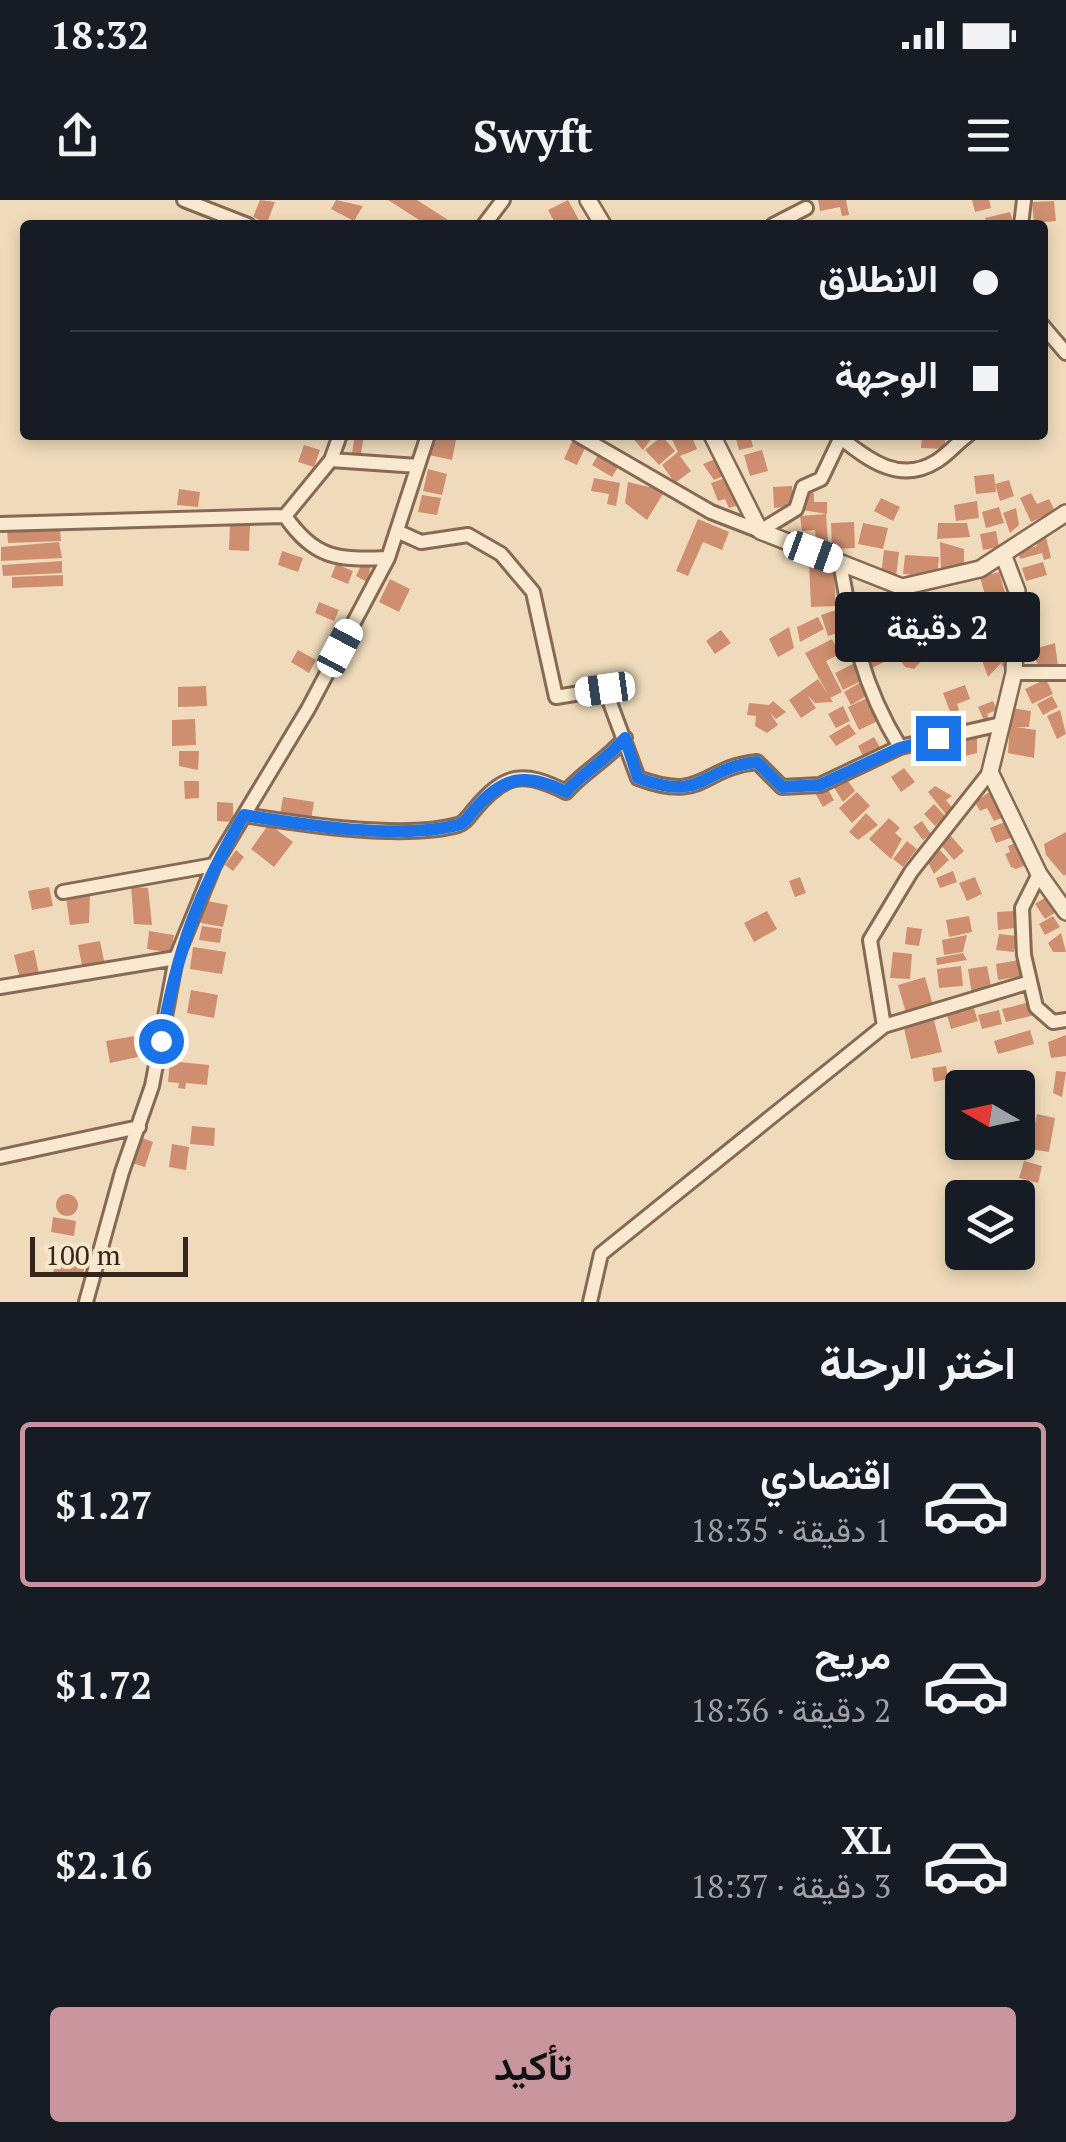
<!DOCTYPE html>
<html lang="ar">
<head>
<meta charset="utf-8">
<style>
	body { margin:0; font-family:"PT Serif",Vazirmatn,serif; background:#20242c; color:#f1f3f6; direction:rtl; height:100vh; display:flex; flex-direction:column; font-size:38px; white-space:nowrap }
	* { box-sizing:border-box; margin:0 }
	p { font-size:32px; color:#9ea1a6 }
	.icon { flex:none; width:55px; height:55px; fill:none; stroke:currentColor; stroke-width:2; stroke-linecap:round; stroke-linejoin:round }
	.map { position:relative; height:1102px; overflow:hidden; direction:ltr }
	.panel { display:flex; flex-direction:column; background:#171b24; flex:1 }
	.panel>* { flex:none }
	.hud { position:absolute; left:20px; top:20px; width:1028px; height:220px; border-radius:10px; box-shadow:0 5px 15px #0003; direction:rtl; display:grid; align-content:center; height:220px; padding:0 50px; background:#171b24 }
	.needle { width:65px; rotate:279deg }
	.buttons { position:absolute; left:945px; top:870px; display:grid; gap:20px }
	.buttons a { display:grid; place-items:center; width:90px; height:90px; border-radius:10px; background:#171b24; box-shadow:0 5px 15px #0003; font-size:50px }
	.scale { position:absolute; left:30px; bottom:25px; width:158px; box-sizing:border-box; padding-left:10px; border:5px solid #35251a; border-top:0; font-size:28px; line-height:35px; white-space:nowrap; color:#35251a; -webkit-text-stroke:8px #f6e6cb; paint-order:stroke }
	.end { position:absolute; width:45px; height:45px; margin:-22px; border:12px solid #1a73e8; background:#fff; box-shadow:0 0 0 5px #fff }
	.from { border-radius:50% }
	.bubble { position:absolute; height:70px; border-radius:10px; background:#171b24; box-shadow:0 5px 15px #0003; font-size:32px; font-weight:600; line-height:70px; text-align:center; direction:rtl }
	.car { position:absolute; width:30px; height:60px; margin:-30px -15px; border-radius:12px; box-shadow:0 0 8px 2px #0007; background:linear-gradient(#fff 24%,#345 0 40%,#fff 0 76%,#345 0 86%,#fff 0) }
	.hud b { display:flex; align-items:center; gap:35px; height:95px; font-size:38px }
	.hud b+b { border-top:2px solid #363941 }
	.hud i { width:25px; height:25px; background:#f1f3f6 }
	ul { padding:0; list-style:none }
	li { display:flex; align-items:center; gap:30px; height:165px; margin:0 20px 15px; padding:0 30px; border:5px solid transparent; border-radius:10px }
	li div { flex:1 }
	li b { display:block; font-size:38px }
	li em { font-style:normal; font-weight:600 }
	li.active { border-color:#c8959c }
	li>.icon { width:90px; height:90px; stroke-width:1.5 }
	h2 { padding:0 50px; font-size:45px; line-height:120px }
	.button { display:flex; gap:20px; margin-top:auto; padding:20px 50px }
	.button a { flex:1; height:115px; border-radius:10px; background:#c8959c; color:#111; font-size:40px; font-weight:600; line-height:115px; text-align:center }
	.status { display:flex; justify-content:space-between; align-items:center; height:70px; padding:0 50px; background:#171b24; direction:ltr }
	.status svg { height:28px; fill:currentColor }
	header { display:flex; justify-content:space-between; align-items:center; height:130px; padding:0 50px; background:#171b24; font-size:45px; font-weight:600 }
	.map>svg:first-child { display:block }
	.building { fill:#cf8e6f }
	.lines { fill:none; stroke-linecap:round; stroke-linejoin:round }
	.minor-casing { stroke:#866a55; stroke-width:18 }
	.tertiary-casing { stroke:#866a55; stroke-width:20 }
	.minor { stroke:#fae9ce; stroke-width:12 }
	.tertiary { stroke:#fae9ce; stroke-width:15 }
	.route { stroke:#1a73e8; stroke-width:12 }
</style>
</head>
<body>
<div class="status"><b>18:32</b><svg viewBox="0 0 49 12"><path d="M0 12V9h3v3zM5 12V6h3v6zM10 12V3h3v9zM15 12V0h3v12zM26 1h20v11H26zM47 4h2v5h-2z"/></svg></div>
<header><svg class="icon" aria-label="menu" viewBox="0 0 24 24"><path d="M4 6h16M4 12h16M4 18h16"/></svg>Swyft<svg class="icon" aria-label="share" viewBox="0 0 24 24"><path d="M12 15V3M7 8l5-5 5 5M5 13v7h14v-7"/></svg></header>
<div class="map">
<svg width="1066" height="1102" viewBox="0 0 1066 1102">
	<rect width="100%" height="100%" fill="#efdbbb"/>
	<path class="building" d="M260,0L275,2L267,23L253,17Z
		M336,0L363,6L354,21L331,9Z
		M388,0H417L456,25H427Z
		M568,0L579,20L556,25L548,10Z
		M818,0H846L849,15L842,16L840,7L820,11Z
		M972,0H989L991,8L975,12Z
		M1054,1L1056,21L1034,23L1032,2Z
		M1010,12L1014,25H987L985,18Z
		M355,235H364L361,254L352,253Z
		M433,235H457L452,260L429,255Z
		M630,235H654L643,250Z
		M670,235H691L697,249L680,256L691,271L675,283L662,265L678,252Z
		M735,235H750L753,247L739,250Z
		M922,235H945V249L921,248Z
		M662,236L675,251L659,265L645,250Z
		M574,237L587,244L577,265L564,259Z
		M304,245L320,250L314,267L298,262Z
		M601,250L621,262L612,277L592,265Z
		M762,250L768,271L750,276L744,255Z
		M720,257L726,275L714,280L703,264Z
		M428,269L447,274L442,295L423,291Z
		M994,274L996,292L976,294L974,276Z
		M728,277L739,305L729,308L725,299L718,301L711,283Z
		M594,278L620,283L616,306L607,304L609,294L591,291Z
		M1009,280L1014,296L1000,301L995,284Z
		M628,282L649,287L652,282L664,292L647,320L625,303Z
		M792,286L793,306L774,308L773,287Z
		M179,289L200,292L198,307L177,305Z
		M802,293H814V302H827V314L802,310Z
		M1031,293L1037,304L1049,299L1055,311L1031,322L1020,298Z
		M422,295L441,298L437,315L418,312Z
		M881,298L900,307L893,321L874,311Z
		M977,301L979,318L956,321L954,305Z
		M999,307L1004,323L986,328L982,312Z
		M1016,308L1019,325L1010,333L1003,313Z
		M826,314L828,342L816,343L815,330L802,331L800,316Z
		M698,319L729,332L722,350L703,342L688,376L676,371Z
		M854,322L855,348L832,349L831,323Z
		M230,323L250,324L249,351L229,350Z
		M863,323L888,328L883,349L858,344Z
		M938,323H967L970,337L937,339Z
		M60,328L61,341L8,343L7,330Z
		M996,331L999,347L983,350L980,334Z
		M1046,337L1051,358L1044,360L1042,353L1020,359L1018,351L1037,346L1035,340Z
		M59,342L62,358L1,361V347Z
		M940,342L964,349V362L957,371L941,372Z
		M884,350L899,352L896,377L881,375Z
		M282,351L303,358L298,372L278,365Z
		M905,355L939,357L937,377L903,374Z
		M62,361V373L3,376L2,365Z
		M363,361L370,365L369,383L356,376Z
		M833,362L836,406L811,407L809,363Z
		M1043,362L1047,375L1026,381L1022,368Z
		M336,364L353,371L348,384L331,377Z
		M999,372L1006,396L987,402L980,377Z
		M63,375V386L12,388V377Z
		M390,379L410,389L399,412L379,402Z
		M891 406a11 11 0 1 1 22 0a11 11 0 1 1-22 0Z
		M1013,396L1015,420L999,424L993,403Z
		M319,402L339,410L334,421L315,413Z
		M839,409L846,430L828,436L821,415Z
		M818,417L824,429L800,442L797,427Z
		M789,427L794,448L778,457L769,439Z
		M721,430L731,443L715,454L706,441Z
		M909,436L931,451L914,469L905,467L896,454Z
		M832,439L840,454L826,461L842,492L830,498L805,453Z
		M888,441L896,456L870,469L866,462L874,459L869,450Z
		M1055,443L1058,466L1039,467L1031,450Z
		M298,450L316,460L309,473L291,462Z
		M1008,451L1013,467L1006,472L1001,463L988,477L982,460Z
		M855,463L863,480L843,490L835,473Z
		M818,479L833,502L815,503L807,495L816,508L801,518L789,500Z
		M1046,479L1053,494L1032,504L1025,489Z
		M861,482L868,495L851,505L844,492Z
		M965,485L970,499L957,504L959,510L951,514L943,493Z
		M206,486L207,506L178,507V487Z
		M1052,496L1058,507L1043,515L1037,504Z
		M869,497L880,520L859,530L848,507Z
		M773,501L786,512L776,519L770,513L778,525L767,533L755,526L756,516L747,515L749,503L769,505Z
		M993,501L997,510L987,514L990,521L985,523L978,507Z
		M843,506L850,521L836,528L828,514Z
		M1011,508L1031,511L1029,527H1016L1036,530L1034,558L1008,553Z
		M1060,510L1066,534L1057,539L1047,516Z
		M947,513L951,528L927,534L923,519Z
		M195,519L196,545L172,546V520Z
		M849,524L856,534L836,546L829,536Z
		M977,533V553L954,559L950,540Z
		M874,537L881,549L864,558L858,546Z
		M179,551H199L198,570L179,566Z
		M904,568L915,582L901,592L891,577Z
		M846,578L855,591L843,602L833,586Z
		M184,581H199V598L185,599Z
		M826,586L834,600L823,607L815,593Z
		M935,586L952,596L946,600L955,611L948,617L928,592Z
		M992,590L1004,617L994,621L987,608L980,611L975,602Z
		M857,592L870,606L852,623L839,608Z
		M283,597L314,602L311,620L280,615Z
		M217,602L233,603V622L217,621Z
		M934,604L945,616L935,626L924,614Z
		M866,613L878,625L858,640L849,632Z
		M889,618L900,628L895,633L902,639L891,659L869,639Z
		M922,621L931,634L923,640L913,627Z
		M1007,621L1013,637L996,643L990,628Z
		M269,624L293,642L274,667L251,649Z
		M1066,632V674L1064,676L1046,655L1044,644Z
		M951,636L964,651L954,660L941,645Z
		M907,641L917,649L903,667L893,659Z
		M1019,642L1028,664L1016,669L1011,667L1005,654L1010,652L1008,646Z
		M236,650L244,657L233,671L225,665Z
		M940,650L949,660L934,674L928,662Z
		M953,671L957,682L940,688L936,678Z
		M800,677L806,693L795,697L789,681Z
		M975,677L982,694L967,701L959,683Z
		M49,687L53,706L32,710L28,691Z
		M131,687L148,688L152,725L134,724Z
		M90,695L89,723L70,725L66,698Z
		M1046,697L1056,712L1045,719L1035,704Z
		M202,700L228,705L223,727L201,723Z
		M767,711L777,729L754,742L744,723Z
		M1014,711L1015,728L998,730L997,712Z
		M969,716L972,732L949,737L946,720Z
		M1053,716L1060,727L1045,735L1039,724Z
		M202,726L222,729L220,743L199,740Z
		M907,727L922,729L919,746L905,744Z
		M149,731L174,735L171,753L147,749Z
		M1061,733L1066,752H1053L1048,743Z
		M999,734L1017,736L1014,752L996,750Z
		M967,735L963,752L944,755L942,740Z
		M100,741L104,761L82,765L78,745Z
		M193,747L226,752L222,774L190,769Z
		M34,750L39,774L20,779L14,755Z
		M893,752L912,754L910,779L890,778Z
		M963,753L967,760L937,765L936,758Z
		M1019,760L1022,776L998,780L996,764Z
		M961,766L963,786L939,788L937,769Z
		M987,766L992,792L972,795L968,769Z
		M925,777L934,809L907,817L898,785Z
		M191,790L218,795L214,818L187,813Z
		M1031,802L1035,815L1006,822L1002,809Z
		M972,803L978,821L951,829L946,811Z
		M999,810L1002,824L982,829L978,815Z
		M934,820L942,852L911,859L904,828Z
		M1030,830L1034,844L998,854L994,841Z
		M1066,835V856L1051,858L1048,842Z
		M134,836L138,857L110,863L106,841Z
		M170,861L209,865L207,885L186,883L185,889L178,888L179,883L168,882Z
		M946,866L948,879L934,882L932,868Z
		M1056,871L1066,872L1062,897L1053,893Z
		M1037,914L1055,918L1049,952L1030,949Z
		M192,926L215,928L214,946L190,944Z
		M140,937L153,942L145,967L132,963Z
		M172,944L189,947L186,970L169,967Z
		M1024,961L1042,966L1038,983L1019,978Z
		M56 1005a11 11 0 1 1 22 0a11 11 0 1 1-22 0Z
		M53,1017L76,1021L74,1036L51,1032Z
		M60,1056L85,1061L83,1077H51Z"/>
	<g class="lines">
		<defs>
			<path id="minor" d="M184,0L248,25
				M484,25L503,0
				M773,25L806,8
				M1021,25L1024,0
				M1042,125L1066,153
				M578,235L711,312L760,331L796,309L803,287L821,279L842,235
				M842,239C870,261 901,284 937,261C948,254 957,243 968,235
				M331,260L418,266
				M285,316L331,260L340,235
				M0,324L285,316C315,359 337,360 388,358
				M399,332L421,342L468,335L501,354L533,392L556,497L605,489L638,578C705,603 700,568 757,562L782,587L820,585L900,547L1001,524
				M840,362C852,432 862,485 900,547
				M1014,473H1066
				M244,615C301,624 403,640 458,625C465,623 469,616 474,610C505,573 523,570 566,592C584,571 607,560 625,538
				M1039,674L1022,708L1024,755L1036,807L1053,822L1066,820
				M63,692L214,665
				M0,787L176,758
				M884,826L1030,782
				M0,957L139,927
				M86,1102L122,972L152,886L176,758L214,665L308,509L388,358L428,235
				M590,1102L601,1054L884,826L870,740L911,672L990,572"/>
			<path id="tertiary" d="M588,0L603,25
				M712,235L760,331L902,387L980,369L1066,313
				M1003,354L1017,391L1014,473L990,572L1039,674L1066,712"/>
		</defs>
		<use href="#minor" class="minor-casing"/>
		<use href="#tertiary" class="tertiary-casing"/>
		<use href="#minor" class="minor"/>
		<use href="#tertiary" class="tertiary"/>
	</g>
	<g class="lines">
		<path class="route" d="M161,841C177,751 197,694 244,615C303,625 400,640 458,625C465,623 469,616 474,610C503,576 526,572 566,592C584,571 607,560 625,538L638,578C705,603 700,568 757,562L782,587L820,585L900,548L938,538"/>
	</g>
</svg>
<div class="buttons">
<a><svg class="needle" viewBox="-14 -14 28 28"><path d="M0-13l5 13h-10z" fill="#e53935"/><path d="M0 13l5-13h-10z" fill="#9ea1a6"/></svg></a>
<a><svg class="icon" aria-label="layers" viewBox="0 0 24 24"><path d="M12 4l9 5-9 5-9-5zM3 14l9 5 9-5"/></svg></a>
</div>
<div class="scale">100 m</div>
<i class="end from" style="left:161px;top:841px"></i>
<i class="end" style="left:938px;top:538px"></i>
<div class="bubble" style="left:835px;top:392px;width:205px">2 دقيقة</div>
<i class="car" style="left:813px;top:352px;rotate:110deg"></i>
<i class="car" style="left:340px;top:448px;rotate:28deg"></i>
<i class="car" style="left:605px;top:489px;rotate:262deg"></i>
<div class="hud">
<b><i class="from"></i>الانطلاق</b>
<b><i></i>الوجهة</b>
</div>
</div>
<section class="panel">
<h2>اختر الرحلة</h2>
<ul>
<li class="active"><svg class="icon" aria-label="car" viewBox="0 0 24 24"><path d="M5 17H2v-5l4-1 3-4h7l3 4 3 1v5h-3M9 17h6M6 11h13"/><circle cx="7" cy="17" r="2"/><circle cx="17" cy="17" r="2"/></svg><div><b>اقتصادي</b><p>1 دقيقة · 18:35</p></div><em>$1.27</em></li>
<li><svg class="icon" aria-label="car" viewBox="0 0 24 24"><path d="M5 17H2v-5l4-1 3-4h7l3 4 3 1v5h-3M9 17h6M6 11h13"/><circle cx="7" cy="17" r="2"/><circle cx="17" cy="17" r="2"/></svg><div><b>مريح</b><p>2 دقيقة · 18:36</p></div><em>$1.72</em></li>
<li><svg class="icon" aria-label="car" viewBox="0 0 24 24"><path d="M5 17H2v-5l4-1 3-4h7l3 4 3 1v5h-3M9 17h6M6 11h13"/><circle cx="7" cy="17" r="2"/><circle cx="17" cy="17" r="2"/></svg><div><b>XL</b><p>3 دقيقة · 18:37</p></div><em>$2.16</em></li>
</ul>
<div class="button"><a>تأكيد</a></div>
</section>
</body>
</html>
